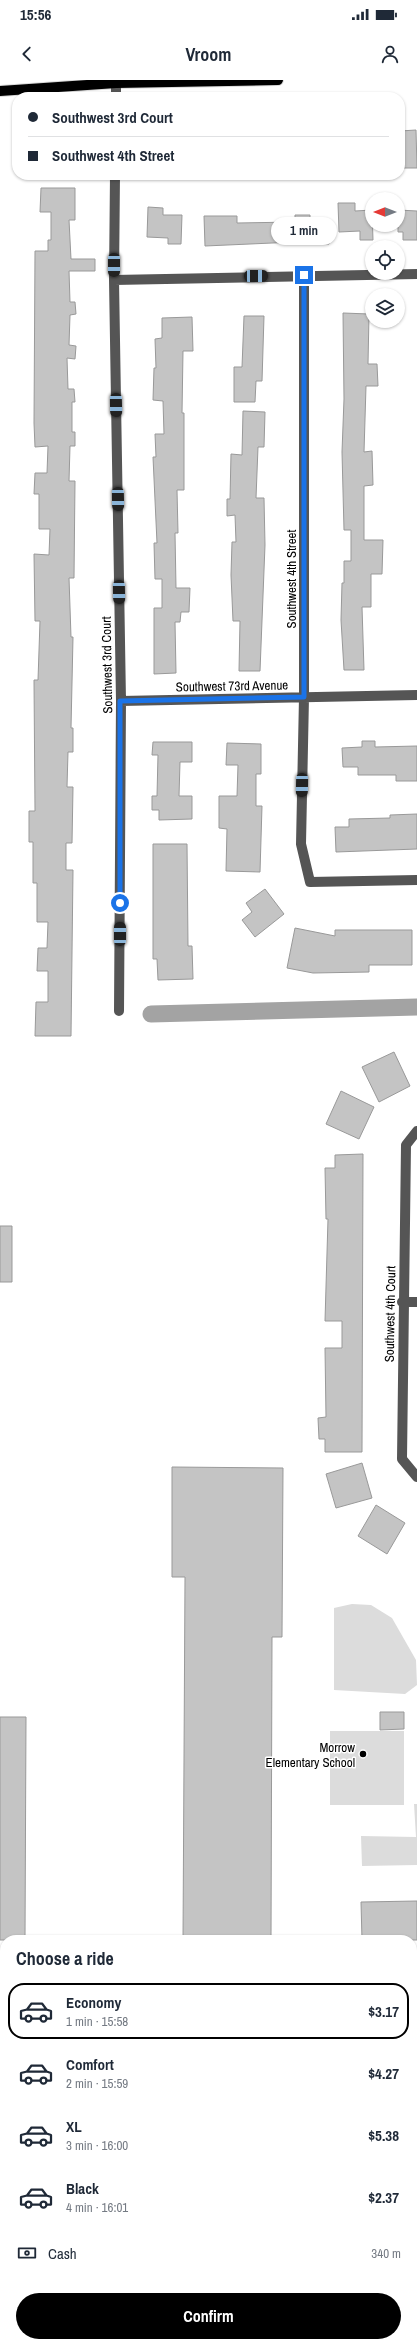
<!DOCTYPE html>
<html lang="en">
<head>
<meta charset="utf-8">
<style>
	body { margin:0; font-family:"Archivo Narrow",sans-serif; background:#f2f2f3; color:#1f2937; height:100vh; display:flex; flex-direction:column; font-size:15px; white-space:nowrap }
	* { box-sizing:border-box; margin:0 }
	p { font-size:13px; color:#747a83 }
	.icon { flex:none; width:22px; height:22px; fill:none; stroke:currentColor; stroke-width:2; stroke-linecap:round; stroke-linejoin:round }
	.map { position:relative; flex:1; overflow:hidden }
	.side { position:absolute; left:0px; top:1855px; width:417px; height:412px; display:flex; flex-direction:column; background:#fff; border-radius:16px 16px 0 0; box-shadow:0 1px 3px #0004 }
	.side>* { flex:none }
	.top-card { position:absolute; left:12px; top:12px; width:393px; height:88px; border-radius:16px; box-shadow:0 1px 3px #0004; display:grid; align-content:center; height:88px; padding:0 16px; background:#fff }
	.needle { width:26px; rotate:270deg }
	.buttons { position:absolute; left:365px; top:112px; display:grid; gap:8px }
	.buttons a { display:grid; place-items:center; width:40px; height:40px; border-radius:50%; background:#fff; box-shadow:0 1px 3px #0004; font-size:20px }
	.end { position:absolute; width:18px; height:18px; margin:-9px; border:5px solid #1a73e8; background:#fff; box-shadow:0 0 0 2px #fff }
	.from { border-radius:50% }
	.bubble { position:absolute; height:28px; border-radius:14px; background:#fff; box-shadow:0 1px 3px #0004; font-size:13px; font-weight:800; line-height:28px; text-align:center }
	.car { position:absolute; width:12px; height:24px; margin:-12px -6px; border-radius:5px; box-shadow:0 0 3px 1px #0007; background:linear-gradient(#222 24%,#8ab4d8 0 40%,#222 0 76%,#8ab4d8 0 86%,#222 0) }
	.top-card b { display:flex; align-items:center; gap:14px; height:38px; font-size:15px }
	.top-card b+b { border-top:1px solid #e0e1e3 }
	.top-card i { width:10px; height:10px; background:#1f2937 }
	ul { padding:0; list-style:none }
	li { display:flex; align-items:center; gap:12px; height:56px; margin:0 8px 6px; padding:0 8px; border:2px solid transparent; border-radius:16px }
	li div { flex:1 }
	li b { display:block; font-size:15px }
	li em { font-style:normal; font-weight:800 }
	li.on { border-color:#000 }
	li>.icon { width:36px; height:36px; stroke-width:1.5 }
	h2 { padding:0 16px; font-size:18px; line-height:48px }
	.pay { display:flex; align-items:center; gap:10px; height:44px; padding:0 16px; font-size:15px }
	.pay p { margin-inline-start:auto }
	.button { display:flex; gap:8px; margin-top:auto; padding:8px 16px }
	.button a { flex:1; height:46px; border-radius:24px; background:#000; color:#fff; font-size:16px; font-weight:800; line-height:46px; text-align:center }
	.status { display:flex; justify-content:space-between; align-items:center; height:28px; padding:0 20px; background:#fff; direction:ltr }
	.status svg { height:11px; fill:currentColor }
	header { display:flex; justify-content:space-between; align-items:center; height:52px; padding:0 16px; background:#fff; font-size:18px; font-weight:800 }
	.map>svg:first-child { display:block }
	.green { fill:#dcdcdc }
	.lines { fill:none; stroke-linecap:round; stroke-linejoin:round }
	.canal { stroke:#a3a3a3; stroke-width:17 }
	.building { fill:#c4c4c4; stroke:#999 }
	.major-casing { stroke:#dbdbdb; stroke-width:12 }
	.minor { stroke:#555; stroke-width:10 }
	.major { stroke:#000; stroke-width:10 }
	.route { stroke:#1a73e8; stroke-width:5 }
	.poi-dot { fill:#000; stroke:#fff; stroke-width:1.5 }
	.labels { text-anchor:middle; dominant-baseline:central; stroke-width:3; stroke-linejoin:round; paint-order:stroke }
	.street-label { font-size:13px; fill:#000; stroke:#fff }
	.poi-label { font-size:13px; fill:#000; stroke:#fff; text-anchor:end }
</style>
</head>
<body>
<div class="status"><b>15:56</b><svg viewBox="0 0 49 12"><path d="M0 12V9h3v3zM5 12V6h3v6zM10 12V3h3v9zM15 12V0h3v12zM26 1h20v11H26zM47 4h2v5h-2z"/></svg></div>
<header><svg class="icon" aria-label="back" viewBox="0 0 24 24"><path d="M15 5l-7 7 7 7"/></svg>Vroom<svg class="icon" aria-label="person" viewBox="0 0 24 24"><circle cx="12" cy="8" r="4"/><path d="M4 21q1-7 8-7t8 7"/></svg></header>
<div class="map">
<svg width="417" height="2267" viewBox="0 0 417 2267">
	<rect width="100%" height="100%" fill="#fff"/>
	<path class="green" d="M352,1524L371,1525L392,1538L416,1580L417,1605L405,1614L334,1610V1528Z
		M330,1651H404V1725H330Z
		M414,1724H417V1785L362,1786L361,1756L416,1757Z"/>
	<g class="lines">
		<path class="canal" d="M151,934L417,927"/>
	</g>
	<path class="building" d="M416,50L417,88H400V51Z
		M41,108H75V140H69L71,179H95V191H69L70,222H75L76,234L70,235L69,265L76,266L75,279L67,278L68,309H74L75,322H72V352H75V366H70L69,401H75L74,498H69L71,557H73L71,648H73V672H68L67,707H73L72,763H66V790H73L71,956H35L36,922H48V891H37L38,868H47L48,842H37V803H33V762H29V731H35L34,600H38L40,541H35L34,474L49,475L50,449H39V414H34L35,393H47L48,366L35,367L34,343L35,171H48V160H51V132H40Z
		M338,123H355V131L372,130L373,160H360V151L339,152Z
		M148,127L163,128V135H182L181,164H168V158L147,157Z
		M398,130L417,131V160H403V152H398Z
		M295,135H310V143L329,142V164H295V162L205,166L204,136H237V143L295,142Z
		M343,233L369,234L368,284H377L378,306H366L364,372L372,371L373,405L364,406V460H383L382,494H371V527H362L364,590H344L341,540L342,503H344V481H351V450H344L342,372L344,319Z
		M244,236H264L262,301H256L255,322H234V287H242Z
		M192,237L193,271H183L182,333H184V410H177L178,453H175L176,508H190L189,532H181L180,542H175L176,593L154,594V528H162V499H155L154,463H157L153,377H156L155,354H164L163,321L153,320L154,288H156L155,259L162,258V238Z
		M243,331L265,332L264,367H258L256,418H264L265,465L260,591H239L240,541H233L231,495L232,462H236L235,435L227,436V419H230L231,374L242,375Z
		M362,661H375V667L417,666V701H396V695H358V687H343L342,668L362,667Z
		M153,662H192V682H180L179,716H192V739L159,740V730H152V716H157L158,675H152Z
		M227,663L261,664V694H256V726H262L260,792L226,791L227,749L219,748V716H237L238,685H226Z
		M417,734V769L336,772L335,747H349V739L390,738V735Z
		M153,764H187L188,866H192L193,899L158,900L157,879H153Z
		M265,809L284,834L255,857L242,840L252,832L246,823Z
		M295,848L335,856V850H412V885H369V892L313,893L287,888Z
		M394,972L410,1006L379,1022L362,987Z
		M341,1011L374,1027L359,1059L326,1044Z
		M363,1074L362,1372H325V1359H319L318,1338L326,1337L325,1268H342V1241H325L328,1139H326L325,1088H335V1075Z
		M0,1146H12V1202H0Z
		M362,1383L372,1418L336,1428L326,1394Z
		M172,1387L283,1388L282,1557H272L271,1860H183L185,1497H172Z
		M376,1425L405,1443L387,1474L358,1456Z
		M380,1632H404V1649L380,1650Z
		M0,1637H26L25,1860H0Z
		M417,1821V1860H362L361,1822Z"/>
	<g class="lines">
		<defs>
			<path id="major" d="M0,11L116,3L278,0"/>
		</defs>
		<use href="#major" class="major-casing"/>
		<path class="minor" d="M116,17V3
			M115,95L114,200L121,621L119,931
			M304,195V617L301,764L310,802L417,800
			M114,200L417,194
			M121,621L417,615
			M417,1051L406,1065L402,1379L417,1397
			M402,1222H417
			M412,2005H417
			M0,2014H5
			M412,2187H417
			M0,2196H5"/>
		<use href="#major" class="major"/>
	</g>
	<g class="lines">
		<path class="route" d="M120,823V621L304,617V195"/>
	</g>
	<circle class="poi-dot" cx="363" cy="1674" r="4"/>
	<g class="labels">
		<g class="street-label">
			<text transform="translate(291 499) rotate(-90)">Southwest 4th Street</text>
			<text transform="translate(107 585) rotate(-91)">Southwest 3rd Court</text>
			<text transform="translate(232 606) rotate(-1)">Southwest 73rd Avenue</text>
			<text transform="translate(390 1234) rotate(-89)">Southwest 4th Court</text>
		</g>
		<g class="poi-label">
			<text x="355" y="1667">Morrow<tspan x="355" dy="15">Elementary School</tspan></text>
		</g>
	</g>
</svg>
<div class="buttons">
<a><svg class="needle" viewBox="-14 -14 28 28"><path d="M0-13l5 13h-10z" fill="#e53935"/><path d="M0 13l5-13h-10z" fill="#747a83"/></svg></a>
<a><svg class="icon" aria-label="locate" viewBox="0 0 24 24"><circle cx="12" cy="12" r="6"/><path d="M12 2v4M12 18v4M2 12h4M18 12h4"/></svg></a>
<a><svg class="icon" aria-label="layers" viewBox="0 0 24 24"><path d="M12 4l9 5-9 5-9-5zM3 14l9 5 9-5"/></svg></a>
</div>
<i class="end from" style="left:120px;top:823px"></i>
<i class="end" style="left:304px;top:195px"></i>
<div class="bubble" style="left:271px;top:137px;width:66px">1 min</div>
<i class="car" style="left:114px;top:185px;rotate:180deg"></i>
<i class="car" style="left:256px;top:196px;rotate:89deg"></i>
<i class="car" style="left:116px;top:325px;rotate:179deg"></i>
<i class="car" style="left:118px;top:419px;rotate:179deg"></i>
<i class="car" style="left:119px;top:512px;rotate:179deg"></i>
<i class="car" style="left:302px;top:705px;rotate:181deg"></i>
<i class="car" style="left:120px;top:854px;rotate:0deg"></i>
<div class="top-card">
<b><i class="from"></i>Southwest 3rd Court</b>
<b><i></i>Southwest 4th Street</b>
</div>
<section class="side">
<h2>Choose a ride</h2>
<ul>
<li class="on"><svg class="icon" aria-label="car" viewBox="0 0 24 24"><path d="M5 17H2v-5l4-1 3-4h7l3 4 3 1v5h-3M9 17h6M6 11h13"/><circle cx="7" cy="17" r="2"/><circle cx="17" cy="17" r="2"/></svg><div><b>Economy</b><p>1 min · 15:58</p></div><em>$3.17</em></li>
<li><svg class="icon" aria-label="car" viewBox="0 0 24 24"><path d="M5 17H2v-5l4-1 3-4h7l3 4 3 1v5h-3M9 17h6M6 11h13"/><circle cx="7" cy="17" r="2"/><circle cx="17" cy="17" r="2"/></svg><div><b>Comfort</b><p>2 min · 15:59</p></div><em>$4.27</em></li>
<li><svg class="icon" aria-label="car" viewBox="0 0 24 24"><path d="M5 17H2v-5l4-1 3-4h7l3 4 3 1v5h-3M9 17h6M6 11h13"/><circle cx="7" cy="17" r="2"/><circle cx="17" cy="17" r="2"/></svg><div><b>XL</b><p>3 min · 16:00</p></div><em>$5.38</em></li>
<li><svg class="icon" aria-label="car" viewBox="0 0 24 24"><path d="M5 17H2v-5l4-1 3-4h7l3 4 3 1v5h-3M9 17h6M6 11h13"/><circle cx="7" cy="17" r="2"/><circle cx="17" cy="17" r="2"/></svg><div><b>Black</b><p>4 min · 16:01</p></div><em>$2.37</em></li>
</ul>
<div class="pay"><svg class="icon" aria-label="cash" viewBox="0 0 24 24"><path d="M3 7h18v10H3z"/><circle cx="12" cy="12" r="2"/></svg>Cash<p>340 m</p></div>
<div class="button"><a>Confirm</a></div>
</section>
</div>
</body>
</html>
